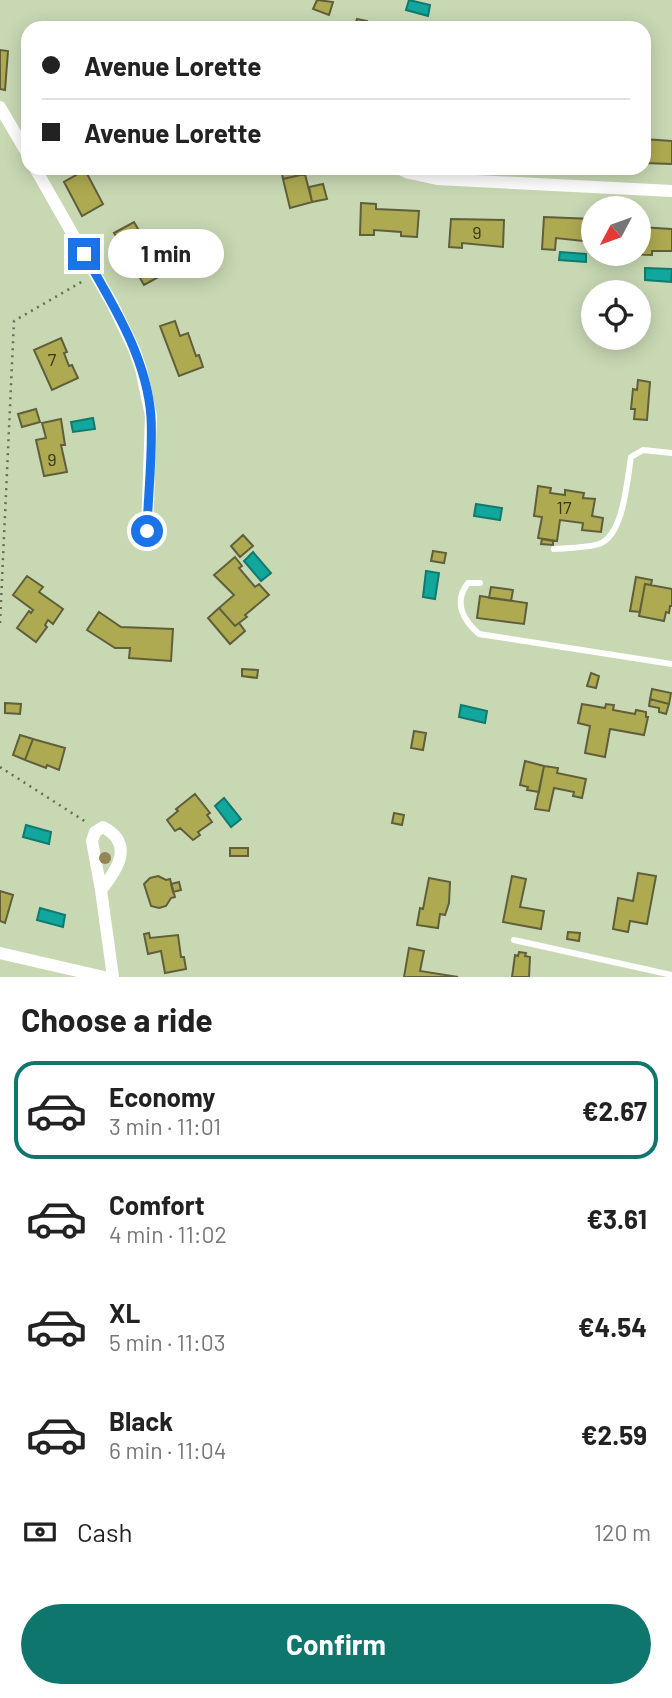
<!DOCTYPE html>
<html lang="en">
<head>
<meta charset="utf-8">
<style>
	body { margin:0; font-family:Barlow,sans-serif; background:#f2f2f2; color:#222; height:100vh; display:flex; flex-direction:column; font-size:26px; white-space:nowrap }
	* { box-sizing:border-box; margin:0 }
	p { font-size:23px; color:#767676 }
	.icon { flex:none; width:38px; height:38px; fill:none; stroke:currentColor; stroke-width:2; stroke-linecap:round; stroke-linejoin:round }
	.map { position:relative; height:977px; overflow:hidden }
	.panel { display:flex; flex-direction:column; background:#fff; flex:1 }
	.panel>* { flex:none }
	.hud { position:absolute; left:21px; top:21px; width:630px; height:154px; border-radius:21px; box-shadow:0 4px 18px #0003; display:grid; align-content:center; height:154px; padding:0 21px; background:#fff }
	.needle { width:46px; rotate:229deg }
	.buttons { position:absolute; left:581px; top:196px; display:grid; gap:14px }
	.buttons a { display:grid; place-items:center; width:70px; height:70px; border-radius:50%; background:#fff; box-shadow:0 4px 18px #0003; font-size:35px }
	.end { position:absolute; width:32px; height:32px; margin:-16px; border:9px solid #1a73e8; background:#fff; box-shadow:0 0 0 4px #fff }
	.from { border-radius:50% }
	.bubble { position:absolute; height:49px; border-radius:24px; background:#fff; box-shadow:0 4px 18px #0003; font-size:23px; font-weight:700; line-height:49px; text-align:center }
	.hud b { display:flex; align-items:center; gap:24px; height:66px; font-size:26px }
	.hud b+b { border-top:2px solid #e0e0e0 }
	.hud i { width:18px; height:18px; background:#222 }
	ul { padding:0; list-style:none }
	li { display:flex; align-items:center; gap:21px; height:98px; margin:0 14px 10px; padding:0 7px; border:4px solid transparent; border-radius:21px }
	li div { flex:1 }
	li b { display:block; font-size:26px }
	li em { font-style:normal; font-weight:700 }
	li.current { border-color:#0f766e }
	li>.icon { width:63px; height:63px; stroke-width:1.5 }
	h2 { padding:0 21px; font-size:32px; line-height:84px }
	.pay { display:flex; align-items:center; gap:18px; height:77px; padding:0 21px; font-size:26px }
	.pay p { margin-inline-start:auto }
	.cta { display:flex; gap:14px; margin-top:auto; padding:14px 21px }
	.cta a { flex:1; height:80px; border-radius:42px; background:#0f766e; color:#fff; font-size:28px; font-weight:700; line-height:80px; text-align:center }
	.map>svg:first-child { display:block }
	.water { fill:#11a79c; stroke:#107a6f; stroke-width:2 }
	.building { fill:#aeaa51; stroke:#605f3c; stroke-width:2 }
	.lines { fill:none; stroke-linecap:round; stroke-linejoin:round }
	.path { stroke:#646e57; stroke-width:2.5; stroke-dasharray:2 5; stroke-linecap:butt }
	.service { stroke:#fff; stroke-width:6 }
	.minor { stroke:#fff; stroke-width:12 }
	.tree { fill:#948557 }
	.route { stroke:#1a73e8; stroke-width:9 }
	.labels { text-anchor:middle; dominant-baseline:central; stroke-width:5; stroke-linejoin:round; paint-order:stroke }
	.number-label { font-size:18px; fill:#343718 }
</style>
</head>
<body>
<div class="map">
<svg width="672" height="977" viewBox="0 0 672 977">
	<rect width="100%" height="100%" fill="#c8d8b3"/>
	<path class="water" d="M409,0L430,5L428,16L406,10Z
		M560,252L586,254V262L559,260Z
		M645,268L672,269L671,282L645,280Z
		M93,418L95,429L73,432L71,422Z
		M476,504L502,508L500,520L474,516Z
		M253,552L271,573L261,581L244,561Z
		M426,571L439,573L435,599L423,597Z
		M461,705L487,711L485,723L459,717Z
		M224,798L241,819L231,827L215,806Z
		M26,825L51,832L49,844L23,837Z
		M40,908L65,915L63,927L37,920Z"/>
	<path class="building" d="M317,0L333,2L329,15L313,9Z
		M357,19L367,21L366,28L355,25Z
		M0,50L8,51L5,90L0,89Z
		M644,139L672,141V164L644,163Z
		M281,168H304L305,174L283,179Z
		M85,170L103,204L82,216L64,182Z
		M305,174L312,202L290,208L283,179Z
		M323,184L327,199L312,202L309,187Z
		M361,203L376,204V209L419,211L417,237L401,236V232L374,230V235H360Z
		M544,217L593,219L592,242L556,238L555,250L542,249Z
		M451,219L504,220L503,247L462,243V248L449,247Z
		M134,222L164,274L144,285L114,233Z
		M639,227L672,229V251H652V255L625,254H639Z
		M124,250L132,264L125,268L117,254Z
		M158,256L167,272L164,274L155,258Z
		M175,321L180,336L188,333L196,356L199,355L203,367L179,376L160,326Z
		M61,338L67,352L64,353L69,366L72,365L78,378L52,390L34,350Z
		M638,380L650,382L647,420L634,419L635,409H631L633,389L637,390Z
		M36,409L40,422L22,427L18,414Z
		M61,419L65,445H61L67,472L44,476L36,440L46,438L42,423Z
		M538,486L551,488L550,493L565,495V490L584,493L583,498L595,499L592,516L603,518L601,532L582,530L583,523L560,520L557,541L538,538L542,517L534,516Z
		M243,535L253,546L240,557L231,546Z
		M542,539L553,541V545L541,544Z
		M433,551L446,553L444,563L431,561Z
		M235,557L242,566L239,568L255,587L259,584L269,595L245,615L247,617L235,626L219,608L234,595L214,575Z
		M27,576L43,587L39,592L63,609L53,624L48,620L45,625L47,627L36,642L17,628L29,611L31,613L33,610L13,595Z
		M636,577L652,580L651,585L645,584L640,612L630,611Z
		M645,584L672,589V606H670L669,613L666,612L664,621L639,616Z
		M491,587L513,590L511,601L489,598Z
		M480,596L527,603L524,624L477,618Z
		M219,608L235,626L239,623L245,631L230,644L208,618Z
		M99,612L121,627L173,629L171,661L129,658L130,648H115L87,630Z
		M242,669L258,670L257,678L242,676Z
		M591,673L599,676L596,688L587,686Z
		M652,689L671,693L669,704L650,699Z
		M650,699L669,704L666,714L659,712V708L649,706Z
		M5,703L21,704L20,714L5,713Z
		M582,704L605,708L606,704L614,705L613,710L635,714L636,710L646,712V717H648L644,735L610,729L605,757L585,753L590,726L578,723Z
		M414,731L426,733L423,750L411,748Z
		M20,735L33,739L25,760L13,755Z
		M33,739L65,748L59,770L47,765L46,768L25,760Z
		M525,761L544,766L539,792L527,790L528,787L520,785Z
		M544,766L558,768L557,773L586,779L582,798L573,796L574,792L554,788L549,811L535,809Z
		M195,794L210,813L207,815L212,822L198,832L200,835L193,840L180,828L175,831L167,820L178,811L176,809Z
		M394,813L404,815L402,825L392,823Z
		M230,848H248V856H230Z
		M638,873L656,876L647,924L630,921L628,932L613,929L618,898L633,901Z
		M158,876L166,880L170,879L175,897L171,898L166,906L159,908L151,906L144,884L150,878Z
		M512,876L526,879L520,907L544,911L541,929L503,922Z
		M429,878L450,882L449,903L445,915L440,914L438,928L417,925L420,908L423,909Z
		M179,882L181,890L173,892L171,884Z
		M0,891L13,895L5,923L0,921Z
		M568,932L580,933L579,941L567,939Z
		M149,933L150,938L178,935L181,957H184L186,969L165,973L161,951L148,954L144,934Z
		M409,948L424,951L420,971L458,977H404Z
		M519,952L526,953L525,956L530,957L529,977H512L515,955L518,956Z"/>
	<g class="lines">
		<path class="path" d="M0,623L14,321L83,281
			M0,767L86,822"/>
		<path class="service" d="M554,549C569,548 586,548 599,544C624,535 627,480 631,457L643,450L672,453
			M480,583H468C453,602 463,620 479,634L672,664
			M514,940L672,975"/>
		<path class="minor" d="M0,107L28,155
			M35,168L113,305L134,349L141,369L151,416L147,531
			M398,168L409,173L437,179L672,191
			M101,890C117,870 135,844 103,827L95,832L92,841L101,890L113,977
			M0,953L104,977"/>
	</g>
	<circle class="tree" cx="105" cy="858" r="6"/>
	<g class="lines">
		<path class="route" d="M84,254C113,305 147,358 151,417C153,455 148,493 147,531"/>
	</g>
	<g class="labels">
		<g class="number-label">
			<text x="477" y="232">9</text>
			<text x="52" y="359">7</text>
			<text x="52" y="459">9</text>
			<text x="564" y="507">17</text>
		</g>
	</g>
</svg>
<div class="buttons">
<a><svg class="needle" viewBox="-14 -14 28 28"><path d="M0-13l5 13h-10z" fill="#e53935"/><path d="M0 13l5-13h-10z" fill="#767676"/></svg></a>
<a><svg class="icon" aria-label="locate" viewBox="0 0 24 24"><circle cx="12" cy="12" r="6"/><path d="M12 2v4M12 18v4M2 12h4M18 12h4"/></svg></a>
</div>
<i class="end from" style="left:147px;top:531px"></i>
<i class="end" style="left:84px;top:254px"></i>
<div class="bubble" style="left:108px;top:229px;width:116px">1 min</div>
<div class="hud">
<b><i class="from"></i>Avenue Lorette</b>
<b><i></i>Avenue Lorette</b>
</div>
</div>
<section class="panel">
<h2>Choose a ride</h2>
<ul>
<li class="current"><svg class="icon" aria-label="car" viewBox="0 0 24 24"><path d="M5 17H2v-5l4-1 3-4h7l3 4 3 1v5h-3M9 17h6M6 11h13"/><circle cx="7" cy="17" r="2"/><circle cx="17" cy="17" r="2"/></svg><div><b>Economy</b><p>3 min · 11:01</p></div><em>€2.67</em></li>
<li><svg class="icon" aria-label="car" viewBox="0 0 24 24"><path d="M5 17H2v-5l4-1 3-4h7l3 4 3 1v5h-3M9 17h6M6 11h13"/><circle cx="7" cy="17" r="2"/><circle cx="17" cy="17" r="2"/></svg><div><b>Comfort</b><p>4 min · 11:02</p></div><em>€3.61</em></li>
<li><svg class="icon" aria-label="car" viewBox="0 0 24 24"><path d="M5 17H2v-5l4-1 3-4h7l3 4 3 1v5h-3M9 17h6M6 11h13"/><circle cx="7" cy="17" r="2"/><circle cx="17" cy="17" r="2"/></svg><div><b>XL</b><p>5 min · 11:03</p></div><em>€4.54</em></li>
<li><svg class="icon" aria-label="car" viewBox="0 0 24 24"><path d="M5 17H2v-5l4-1 3-4h7l3 4 3 1v5h-3M9 17h6M6 11h13"/><circle cx="7" cy="17" r="2"/><circle cx="17" cy="17" r="2"/></svg><div><b>Black</b><p>6 min · 11:04</p></div><em>€2.59</em></li>
</ul>
<div class="pay"><svg class="icon" aria-label="cash" viewBox="0 0 24 24"><path d="M3 7h18v10H3z"/><circle cx="12" cy="12" r="2"/></svg>Cash<p>120 m</p></div>
<div class="cta"><a>Confirm</a></div>
</section>
</body>
</html>
